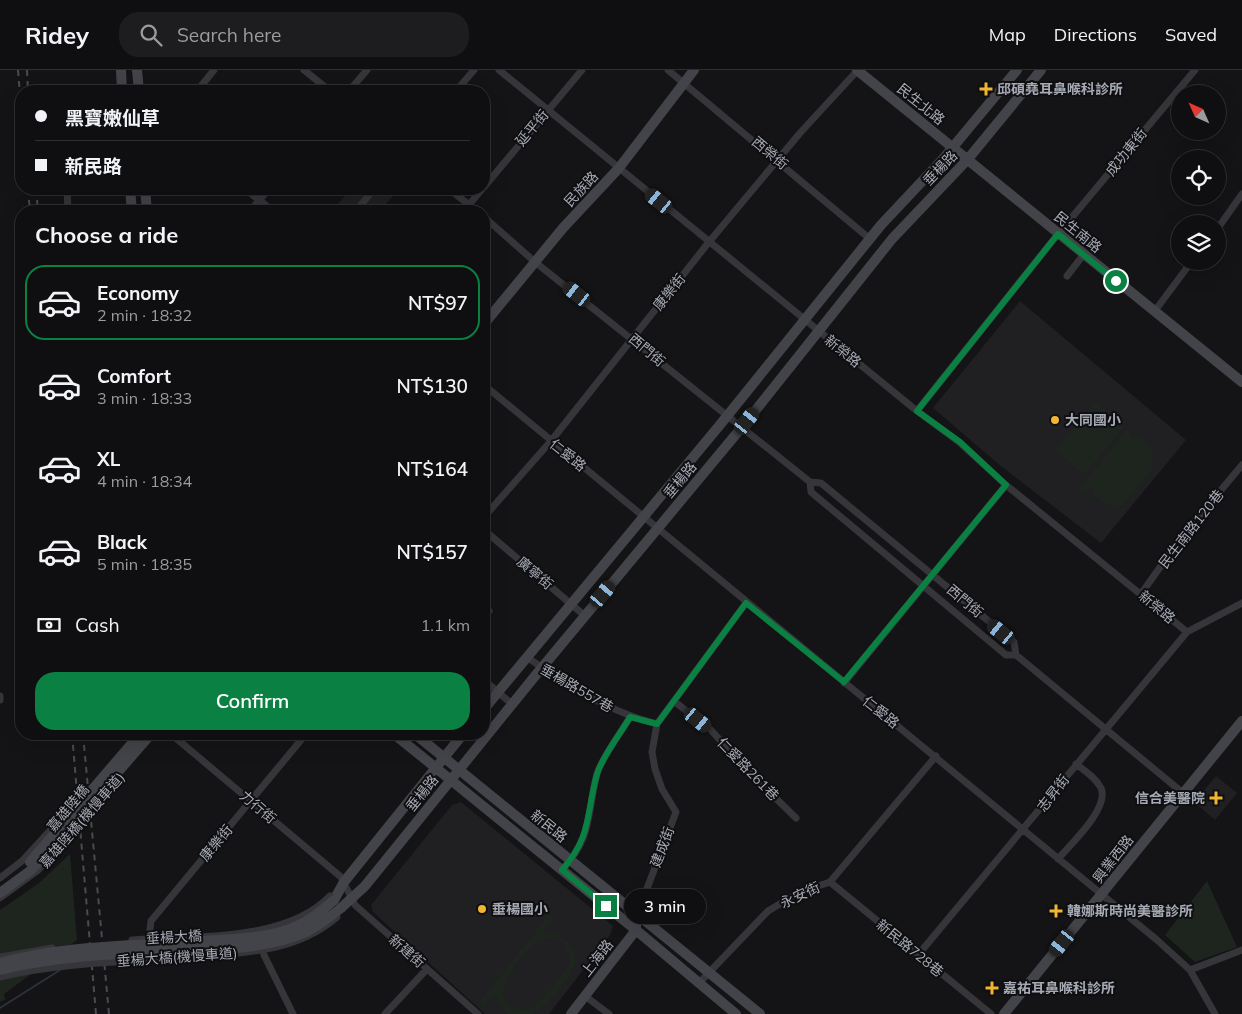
<!DOCTYPE html>
<html lang="en">
<head>
<meta charset="utf-8">
<style>
	body { margin:0; font-family:Mulish,"Noto Sans TC",sans-serif; background:#1d1c1e; color:#f1f3f6; height:100vh; display:flex; flex-direction:column; font-size:19px; white-space:nowrap }
	* { box-sizing:border-box; margin:0 }
	p { font-size:16px; color:#9b9c9f }
	.icon { flex:none; width:28px; height:28px; fill:none; stroke:currentColor; stroke-width:2; stroke-linecap:round; stroke-linejoin:round }
	.map { position:relative; flex:1; overflow:hidden }
	.side { position:absolute; left:15px; top:135px; width:475px; height:535px; display:flex; flex-direction:column; background:#0f0e10; border-radius:20px; box-shadow:0 5px 20px #0002,0 0 0 1px #2f2e30 }
	.side>* { flex:none }
	.guide { position:absolute; left:15px; top:15px; width:475px; height:110px; border-radius:20px; box-shadow:0 5px 20px #0002,0 0 0 1px #2f2e30; display:grid; align-content:center; height:110px; padding:0 20px; background:#0f0e10 }
	.needle { width:32px; rotate:315deg }
	.tools { position:absolute; left:1171px; top:15px; display:grid; gap:10px }
	.tools a { display:grid; place-items:center; width:55px; height:55px; border-radius:50%; background:#0f0e10; box-shadow:0 5px 20px #0002,0 0 0 1px #2f2e30; font-size:25px }
	.end { position:absolute; width:22px; height:22px; margin:-11px; border:6px solid #0b8043; background:#fff; box-shadow:0 0 0 2px #fff }
	.from { border-radius:50% }
	.bubble { position:absolute; height:35px; border-radius:18px; background:#0f0e10; box-shadow:0 5px 20px #0002,0 0 0 1px #2f2e30; font-size:16px; font-weight:600; line-height:35px; text-align:center }
	.car { position:absolute; width:15px; height:30px; margin:-15px -8px; border-radius:6px; box-shadow:0 0 4px 1px #0007; background:linear-gradient(#222 24%,#8ab4d8 0 40%,#222 0 76%,#8ab4d8 0 86%,#222 0) }
	.guide b { display:flex; align-items:center; gap:18px; height:48px; font-size:19px }
	.guide b+b { border-top:1px solid #2f2e30 }
	.guide i { width:12px; height:12px; background:#f1f3f6 }
	ul { padding:0; list-style:none }
	li { display:flex; align-items:center; gap:15px; height:75px; margin:0 10px 8px; padding:0 10px; border:2px solid transparent; border-radius:20px }
	li div { flex:1 }
	li b { display:block; font-size:19px }
	li em { font-style:normal; font-weight:600 }
	li.current { border-color:#0b8043 }
	li>.icon { width:45px; height:45px; stroke-width:1.5 }
	h2 { padding:0 20px; font-size:22px; line-height:60px }
	.pay { display:flex; align-items:center; gap:12px; height:55px; padding:0 20px; font-size:19px }
	.pay p { margin-inline-start:auto }
	.cta { display:flex; gap:10px; margin-top:auto; padding:10px 20px }
	.cta a { flex:1; height:58px; border-radius:20px; background:#0b8043; color:#fff; font-size:20px; font-weight:600; line-height:58px; text-align:center }
	header { display:flex; align-items:center; gap:30px; box-sizing:border-box; height:70px; padding:0 25px; background:#0f0e10; border-bottom:1px solid #2f2e30 }
	header strong { font-size:24px }
	nav { display:flex; gap:28px; margin-inline-start:auto; font-size:18px }
	.search { width:350px; height:45px; background:#1d1c1e; display:flex; align-items:center; gap:12px; box-sizing:border-box; padding:0 18px; border-radius:20px; color:#9b9c9f; font-size:19px }
	.map>svg:first-child { display:block }
	.built { fill:#201f22 }
	.green { fill:#1e251f; fill-rule:evenodd }
	.lines { fill:none; stroke-linecap:round; stroke-linejoin:round }
	.stream { stroke:#2a3239; stroke-width:2 }
	.street { stroke:#35353a; stroke-width:7 }
	.secondary { stroke:#43444a; stroke-width:10 }
	.rail { stroke:#4a4b51; stroke-width:2; stroke-dasharray:6 5; stroke-linecap:butt }
	.street-bridge { stroke:#35353a; stroke-width:7 }
	.secondary-bridge { stroke:#43444a; stroke-width:10 }
	.route { stroke:#0b8043; stroke-width:6 }
	.poi-dot { fill:#f0b531; stroke:#0f0e10; stroke-width:2 }
	.labels { text-anchor:middle; dominant-baseline:central; stroke-width:4; stroke-linejoin:round; paint-order:stroke }
	.poi-label { font-size:14px; font-weight:bold; fill:#a5aab5; stroke:#0f0e10; text-anchor:start }
	.street-label { font-size:14px; fill:#a5aab5; stroke:#0f0e10 }
</style>
</head>
<body>
<header>
<strong>Ridey</strong>
<div class="search"><svg class="icon" aria-label="search" viewBox="0 0 24 24"><circle cx="10" cy="10" r="6"/><path d="M15 15l6 6"/></svg>Search here</div>
<nav><a>Map</a><a>Directions</a><a>Saved</a></nav>
</header>
<div class="map">
<svg width="1242" height="944" viewBox="0 0 1242 944">
	<rect width="100%" height="100%" fill="#141315"/>
	<path class="built" d="M351,119H399L380,141H332Z
		M1020,231L1186,370L1101,473L1002,397L933,338Z
		M1216,706L1237,723L1215,750L1194,732Z
		M461,732L613,856L610,865L549,944H485L373,842L371,835L452,735Z"/>
	<path class="green" d="M1095,332L1124,357L1084,405L1055,380Z
		M1127,359L1132,364L1131,367L1141,368L1151,376L1154,397L1123,435C1107,438 1096,433 1091,416L1086,423L1080,418Z
		M70,784L77,870L4,924L5,930L0,932V840L39,813Z
		M1207,811L1237,877L1195,892L1165,865Z
		M549,845L554,848L544,861C562,863 584,880 572,901C564,916 547,935 533,944H507L500,936L495,924L484,936L479,932ZM548,868L564,873L570,887V894C559,908 548,924 534,936C529,940 522,941 516,939C481,927 530,870 548,868Z"/>
	<g class="lines">
		<path class="stream" d="M0,938L60,900"/>
		<path class="street" d="M304,0L330,21
			M499,0L917,341L959,372L1006,415L1187,562
			M668,0L870,169
			M197,21L214,0
			M349,21L367,0
			M456,21L474,0
			M484,117L582,0
			M245,119L273,141
			M449,119L477,141
			M68,141L67,119H70
			M250,141L269,119
			M356,141L374,119
			M464,141L482,119
			M484,147L535,192L810,412L821,413L844,432L1014,572L1016,585
			M1218,158L1242,124
			M1067,206L1084,184
			M1154,242L1192,191
			M484,315L1157,870L1190,900L1215,944
			M917,341L1058,164L1195,0
			M810,412L811,422L1006,585H1016L1183,723
			M484,447L551,371L709,172L800,63L858,0
			M484,460L585,546
			M1141,524L1180,469L1242,395
			M484,547L489,541
			M527,587C566,616 610,642 657,654
			M484,610L512,634
			M844,613L1006,415
			M0,626V630
			M675,632L710,659L750,703L796,748
			M171,664L341,807L355,835L478,944
			M1058,789C1070,775 1110,738 1101,718C1096,708 1085,701 1076,694
			M562,800C594,765 586,745 597,704C602,687 621,663 630,647
			M830,812L991,944
			M637,845L676,742L662,719L655,699L652,682L657,654L746,533
			M148,875L151,851L306,664
			M264,885L293,944
			M918,885L1187,562L1242,533
			M1190,900L1242,880
			M699,913L768,841L798,823L830,812L936,686
			M585,926L609,944
			M385,944L427,899"/>
		<path class="secondary" d="M121,0L122,21
			M137,0L139,21
			M857,0L1242,312
			M130,119L132,141
			M145,119L147,141
			M484,254L563,158L619,98L694,0
			M484,639L719,356L881,155L943,89L1017,0
			M394,664L636,860L736,944
			M415,664L760,944
			M334,830L344,812L463,664
			M341,838L365,816L535,606L747,351L892,169L968,89L1041,0
			M571,944L636,860V855
			M1004,944L1242,651"/>
		<path class="rail" d="M18,0L21,37
			M27,0L28,21
			M28,119L30,141
			M36,119L38,141
			M72,664L96,944
			M83,664L109,944"/>
		<path class="street-bridge" d="M0,808L22,791L66,743
			M0,828L37,801L53,784
			M132,870C193,865 285,873 330,826
			M0,887L52,878
			M0,907C62,892 127,892 189,887C242,883 295,883 337,847"/>
		<path class="secondary-bridge" d="M30,792L140,664
			M0,823L30,801L44,787L151,664
			M0,893C64,875 134,876 200,871C231,869 268,869 297,856C311,850 323,840 334,830
			M0,900C59,885 121,884 182,881C222,879 269,879 306,862C319,856 330,847 341,838"/>
	</g>
	<g class="lines">
		<path class="route" d="M606,836L562,800C592,766 586,744 597,704C602,687 621,663 630,647L657,654L746,533L844,612L1006,415L960,372L917,341L1058,164L1116,211"/>
	</g>
	<g class="poi-dot">
		<path d="M983.5 11.5h5v5h5v5h-5v5h-5v-5h-5v-5h5z"/>
		<circle cx="1055" cy="350" r="5"/>
		<path d="M1213.5 720.5h5v5h5v5h-5v5h-5v-5h-5v-5h5z"/>
		<circle cx="482" cy="839" r="5"/>
		<path d="M1053.5 833.5h5v5h5v5h-5v5h-5v-5h-5v-5h5z"/>
		<path d="M989.5 910.5h5v5h5v5h-5v5h-5v-5h-5v-5h5z"/>
	</g>
	<g class="labels">
		<g class="poi-label">
			<text x="997" y="19">邱碩堯耳鼻喉科診所</text>
			<text x="1065" y="350">大同國小</text>
			<text x="1205" y="728" text-anchor="end">信合美醫院</text>
			<text x="492" y="839">垂楊國小</text>
			<text x="1067" y="841">韓娜斯時尚美醫診所</text>
			<text x="1003" y="918">嘉祐耳鼻喉科診所</text>
		</g>
		<g class="street-label">
			<text transform="translate(921 34) rotate(39)">民生北路</text>
			<text transform="translate(532 58) rotate(-50)">延平街</text>
			<text transform="translate(1126 82) rotate(-51)">成功東街</text>
			<text transform="translate(770 83) rotate(40)">西榮街</text>
			<text transform="translate(940 98) rotate(-46)">垂楊路</text>
			<text transform="translate(581 119) rotate(-47)">民族路</text>
			<text transform="translate(1078 162) rotate(39)">民生南路</text>
			<text transform="translate(669 222) rotate(-51)">康樂街</text>
			<text transform="translate(647 280) rotate(40)">西門街</text>
			<text transform="translate(843 281) rotate(39)">新榮路</text>
			<text transform="translate(568 385) rotate(39)">仁愛路</text>
			<text transform="translate(680 410) rotate(-50)">垂楊路</text>
			<text transform="translate(1191 459) rotate(-52)">民生南路120巷</text>
			<text transform="translate(535 503) rotate(40)">廣寧街</text>
			<text transform="translate(965 531) rotate(40)">西門街</text>
			<text transform="translate(1157 537) rotate(40)">新榮路</text>
			<text transform="translate(577 618) rotate(30)">垂楊路557巷</text>
			<text transform="translate(881 642) rotate(39)">仁愛路</text>
			<text transform="translate(748 699) rotate(46)">仁愛路261巷</text>
			<text transform="translate(422 723) rotate(-51)">垂楊路</text>
			<text transform="translate(1053 723) rotate(-52)">志昇街</text>
			<text transform="translate(258 737) rotate(40)">力行街</text>
			<text transform="translate(68 738) rotate(-50)">嘉雄陸橋</text>
			<text transform="translate(82 750) rotate(-49)">嘉雄陸橋(機慢車道)</text>
			<text transform="translate(549 756) rotate(39)">新民路</text>
			<text transform="translate(216 773) rotate(-50)">康樂街</text>
			<text transform="translate(662 777) rotate(-69)">建成街</text>
			<text transform="translate(1113 789) rotate(-52)">興業西路</text>
			<text transform="translate(800 825) rotate(-25)">永安街</text>
			<text transform="translate(174 867) rotate(-3)">垂楊大橋</text>
			<text transform="translate(910 878) rotate(39)">新民路728巷</text>
			<text transform="translate(407 881) rotate(41)">新建街</text>
			<text transform="translate(177 887) rotate(-4)">垂楊大橋(機慢車道)</text>
			<text transform="translate(597 888) rotate(-52)">上海路</text>
		</g>
	</g>
</svg>
<div class="tools">
<a><svg class="needle" viewBox="-14 -14 28 28"><path d="M0-13l5 13h-10z" fill="#e53935"/><path d="M0 13l5-13h-10z" fill="#9b9c9f"/></svg></a>
<a><svg class="icon" aria-label="locate" viewBox="0 0 24 24"><circle cx="12" cy="12" r="6"/><path d="M12 2v4M12 18v4M2 12h4M18 12h4"/></svg></a>
<a><svg class="icon" aria-label="layers" viewBox="0 0 24 24"><path d="M12 4l9 5-9 5-9-5zM3 14l9 5 9-5"/></svg></a>
</div>
<i class="end from" style="left:1116px;top:211px"></i>
<i class="end" style="left:606px;top:836px"></i>
<div class="bubble" style="left:624px;top:819px;width:82px">3 min</div>
<i class="car" style="left:659px;top:131px;rotate:309deg"></i>
<i class="car" style="left:577px;top:224px;rotate:308deg"></i>
<i class="car" style="left:747px;top:351px;rotate:39deg"></i>
<i class="car" style="left:603px;top:524px;rotate:40deg"></i>
<i class="car" style="left:1001px;top:562px;rotate:309deg"></i>
<i class="car" style="left:698px;top:650px;rotate:129deg"></i>
<i class="car" style="left:1062px;top:873px;rotate:219deg"></i>
<div class="guide">
<b><i class="from"></i>黑寶嫩仙草</b>
<b><i></i>新民路</b>
</div>
<section class="side">
<h2>Choose a ride</h2>
<ul>
<li class="current"><svg class="icon" aria-label="car" viewBox="0 0 24 24"><path d="M5 17H2v-5l4-1 3-4h7l3 4 3 1v5h-3M9 17h6M6 11h13"/><circle cx="7" cy="17" r="2"/><circle cx="17" cy="17" r="2"/></svg><div><b>Economy</b><p>2 min · 18:32</p></div><em>NT$97</em></li>
<li><svg class="icon" aria-label="car" viewBox="0 0 24 24"><path d="M5 17H2v-5l4-1 3-4h7l3 4 3 1v5h-3M9 17h6M6 11h13"/><circle cx="7" cy="17" r="2"/><circle cx="17" cy="17" r="2"/></svg><div><b>Comfort</b><p>3 min · 18:33</p></div><em>NT$130</em></li>
<li><svg class="icon" aria-label="car" viewBox="0 0 24 24"><path d="M5 17H2v-5l4-1 3-4h7l3 4 3 1v5h-3M9 17h6M6 11h13"/><circle cx="7" cy="17" r="2"/><circle cx="17" cy="17" r="2"/></svg><div><b>XL</b><p>4 min · 18:34</p></div><em>NT$164</em></li>
<li><svg class="icon" aria-label="car" viewBox="0 0 24 24"><path d="M5 17H2v-5l4-1 3-4h7l3 4 3 1v5h-3M9 17h6M6 11h13"/><circle cx="7" cy="17" r="2"/><circle cx="17" cy="17" r="2"/></svg><div><b>Black</b><p>5 min · 18:35</p></div><em>NT$157</em></li>
</ul>
<div class="pay"><svg class="icon" aria-label="cash" viewBox="0 0 24 24"><path d="M3 7h18v10H3z"/><circle cx="12" cy="12" r="2"/></svg>Cash<p>1.1 km</p></div>
<div class="cta"><a>Confirm</a></div>
</section>
</div>
</body>
</html>
